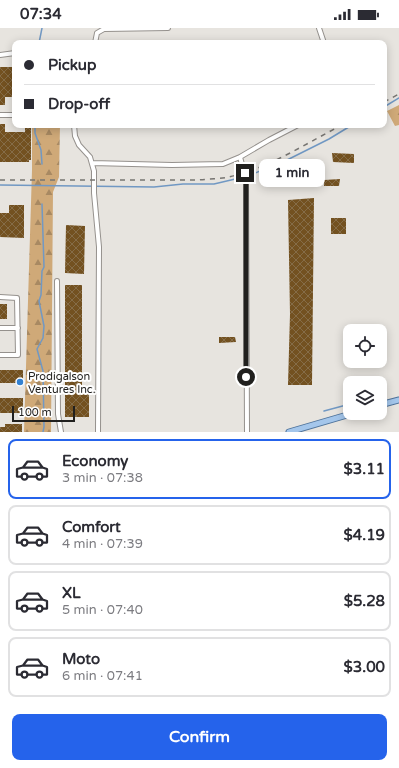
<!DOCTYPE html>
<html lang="en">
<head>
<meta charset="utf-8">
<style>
	body { margin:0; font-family:"Varela Round",sans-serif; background:#f2f2f3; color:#2b2b33; height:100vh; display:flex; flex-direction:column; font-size:15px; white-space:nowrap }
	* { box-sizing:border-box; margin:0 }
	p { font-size:13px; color:#7c7c81 }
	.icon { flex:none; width:22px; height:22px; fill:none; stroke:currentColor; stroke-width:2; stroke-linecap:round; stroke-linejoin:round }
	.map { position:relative; height:404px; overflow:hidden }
	.drawer { display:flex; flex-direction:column; background:#fff; flex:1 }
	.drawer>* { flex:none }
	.top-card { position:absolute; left:12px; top:12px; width:375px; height:88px; border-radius:8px; box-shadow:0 2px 10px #0003; display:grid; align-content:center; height:88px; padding:0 12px; background:#fff }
	.tools { position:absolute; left:343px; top:296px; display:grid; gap:8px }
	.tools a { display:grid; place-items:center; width:44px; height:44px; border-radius:8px; background:#fff; box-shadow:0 2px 10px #0003; font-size:20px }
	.scale { position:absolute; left:12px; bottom:10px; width:63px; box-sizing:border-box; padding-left:4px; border:2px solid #21201e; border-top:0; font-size:11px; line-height:14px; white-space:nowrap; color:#21201e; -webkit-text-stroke:3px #fff; paint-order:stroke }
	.end { position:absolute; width:18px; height:18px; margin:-9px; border:5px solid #21201e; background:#fff; box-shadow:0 0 0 2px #fff }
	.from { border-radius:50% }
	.bubble { position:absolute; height:28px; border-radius:8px; background:#fff; box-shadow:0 2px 10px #0003; font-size:13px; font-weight:700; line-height:28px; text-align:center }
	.top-card b { display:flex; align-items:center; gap:14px; height:38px; font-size:15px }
	.top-card b+b { border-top:1px solid #e1e1e2 }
	.top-card i { width:10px; height:10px; background:#2b2b33 }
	ul { padding:7px 0 0; list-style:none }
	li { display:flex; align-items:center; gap:12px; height:60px; margin:0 8px 6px; padding:0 4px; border:2px solid #e1e1e2; border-radius:8px }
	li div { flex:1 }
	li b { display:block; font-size:15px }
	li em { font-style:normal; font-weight:700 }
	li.active { border-color:#2563eb }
	li>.icon { width:36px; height:36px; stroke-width:1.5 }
	.button { display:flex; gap:8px; margin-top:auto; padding:8px 12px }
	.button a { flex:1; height:46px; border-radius:8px; background:#2563eb; color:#fff; font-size:16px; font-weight:700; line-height:46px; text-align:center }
	.status { display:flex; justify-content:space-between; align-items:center; height:28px; padding:0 20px; background:#fff; direction:ltr }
	.status svg { height:11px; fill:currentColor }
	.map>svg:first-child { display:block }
	.forest { fill:url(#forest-firs) }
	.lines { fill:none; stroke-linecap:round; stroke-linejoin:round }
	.stream { stroke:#7198c3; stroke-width:1.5 }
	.building { fill:url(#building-cross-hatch) }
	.minor-casing { stroke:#95918d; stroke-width:6 }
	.major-casing { stroke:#4f739b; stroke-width:7 }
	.minor { stroke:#fff; stroke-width:4 }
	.major { stroke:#a4c6eb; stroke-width:5 }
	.rail { stroke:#777572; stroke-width:1.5; stroke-dasharray:5 5; stroke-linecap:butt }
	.route { stroke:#21201e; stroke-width:5 }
	.poi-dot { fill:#3381d1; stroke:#fff; stroke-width:1.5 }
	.labels { text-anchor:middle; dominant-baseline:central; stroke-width:4; stroke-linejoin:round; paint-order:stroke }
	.poi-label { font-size:11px; fill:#21201e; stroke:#fff; text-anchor:start }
</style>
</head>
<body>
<div class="status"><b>07:34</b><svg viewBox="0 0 49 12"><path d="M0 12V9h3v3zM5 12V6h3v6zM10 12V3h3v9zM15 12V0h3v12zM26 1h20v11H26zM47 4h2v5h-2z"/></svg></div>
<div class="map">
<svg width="399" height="404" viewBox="0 0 399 404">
	<defs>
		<pattern id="forest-firs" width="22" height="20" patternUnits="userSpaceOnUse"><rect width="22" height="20" fill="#cfa978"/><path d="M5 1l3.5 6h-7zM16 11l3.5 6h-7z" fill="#a88962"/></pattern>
		<pattern id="building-cross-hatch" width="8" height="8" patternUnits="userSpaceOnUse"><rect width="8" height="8" fill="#735120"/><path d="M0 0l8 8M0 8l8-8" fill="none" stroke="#856c47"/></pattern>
	</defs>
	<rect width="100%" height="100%" fill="#e7e4df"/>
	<path class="forest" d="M399,77V97L395,98L387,83Z
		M32,97H60L59,149L53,164L51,404H24L32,142Z"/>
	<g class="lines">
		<path class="stream" d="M39,15L42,0
			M384,79L399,70
			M35,97V105L41,122L42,136
			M0,157L154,159L183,156H214L248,148L287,132L329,111L352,97
			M42,176L44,239L42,243L41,267L39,273L44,298L43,310L37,321L43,343L44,399L43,404
			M324,383L350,376"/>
	</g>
	<path class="building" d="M0,39H13V41H15V69H5V77H0Z
		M0,96H5V104H25V97H31V132H29V134H0Z
		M332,125L354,126V135L333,134Z
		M340,151L339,158H324V152Z
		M314,170L312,357H288L290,286L288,172Z
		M9,177H24V210L0,209V185H9Z
		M331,190H346V206H331Z
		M66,197L85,198L84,246L65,245Z
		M65,257H82V365H89V389H65Z
		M0,276H7V291H0Z
		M219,309H235L236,314L219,315Z
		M0,342H23V355H0Z
		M0,370H23V385H0Z
		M5,396H22V404H0V399H5Z"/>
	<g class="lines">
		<defs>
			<path id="minor" d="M319,0L324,15
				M95,15L97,5L104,1L168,0
				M0,27L15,25
				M0,87H15
				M74,97L75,108L79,117L90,129L94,143V165L99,219L98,404
				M92,135L172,137L223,136L240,129
				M57,253L58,386L61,404
				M0,269L17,270L18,327H0
				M0,300H18
				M247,404L246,151L240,129L269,112L298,97"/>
			<path id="major" d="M380,377L399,372
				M289,404L354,385"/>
		</defs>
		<use href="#minor" class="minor-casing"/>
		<use href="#major" class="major-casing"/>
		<use href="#minor" class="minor"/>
		<use href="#major" class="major"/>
		<path class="rail" d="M384,74L399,66
			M0,152H198C208,151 219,151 229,149C269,140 305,116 342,97"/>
	</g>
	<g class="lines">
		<path class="route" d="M245,145L246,151V349"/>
	</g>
	<circle class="poi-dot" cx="20" cy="354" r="4"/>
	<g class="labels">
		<g class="poi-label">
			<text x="28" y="348">Prodigalson<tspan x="28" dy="13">Ventures Inc.</tspan></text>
		</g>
	</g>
</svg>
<div class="tools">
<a><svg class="icon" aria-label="locate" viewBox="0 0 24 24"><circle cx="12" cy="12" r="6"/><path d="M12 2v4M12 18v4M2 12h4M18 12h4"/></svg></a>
<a><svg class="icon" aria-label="layers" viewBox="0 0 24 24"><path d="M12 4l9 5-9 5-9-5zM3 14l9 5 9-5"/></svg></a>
</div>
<div class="scale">100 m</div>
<i class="end from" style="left:246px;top:349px"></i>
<i class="end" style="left:245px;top:145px"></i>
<div class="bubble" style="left:259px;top:131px;width:66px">1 min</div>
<div class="top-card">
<b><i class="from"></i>Pickup</b>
<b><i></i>Drop-off</b>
</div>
</div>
<section class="drawer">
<ul>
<li class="active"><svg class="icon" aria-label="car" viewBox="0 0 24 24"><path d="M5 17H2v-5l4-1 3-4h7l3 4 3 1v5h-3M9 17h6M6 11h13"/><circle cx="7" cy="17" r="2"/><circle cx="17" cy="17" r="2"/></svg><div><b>Economy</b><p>3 min · 07:38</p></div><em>$3.11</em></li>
<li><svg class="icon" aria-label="car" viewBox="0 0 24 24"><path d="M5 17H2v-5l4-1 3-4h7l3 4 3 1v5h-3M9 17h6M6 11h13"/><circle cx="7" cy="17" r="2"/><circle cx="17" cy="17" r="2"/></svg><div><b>Comfort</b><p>4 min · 07:39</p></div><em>$4.19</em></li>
<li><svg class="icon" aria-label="car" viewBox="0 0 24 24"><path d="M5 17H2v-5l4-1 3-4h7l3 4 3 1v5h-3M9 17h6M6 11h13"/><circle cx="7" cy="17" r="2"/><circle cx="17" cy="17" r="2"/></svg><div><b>XL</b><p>5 min · 07:40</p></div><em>$5.28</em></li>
<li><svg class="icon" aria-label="car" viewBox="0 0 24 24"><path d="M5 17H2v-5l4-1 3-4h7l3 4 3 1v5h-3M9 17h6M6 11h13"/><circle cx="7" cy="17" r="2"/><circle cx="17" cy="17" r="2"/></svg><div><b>Moto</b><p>6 min · 07:41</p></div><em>$3.00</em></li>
</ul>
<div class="button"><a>Confirm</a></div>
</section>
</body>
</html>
